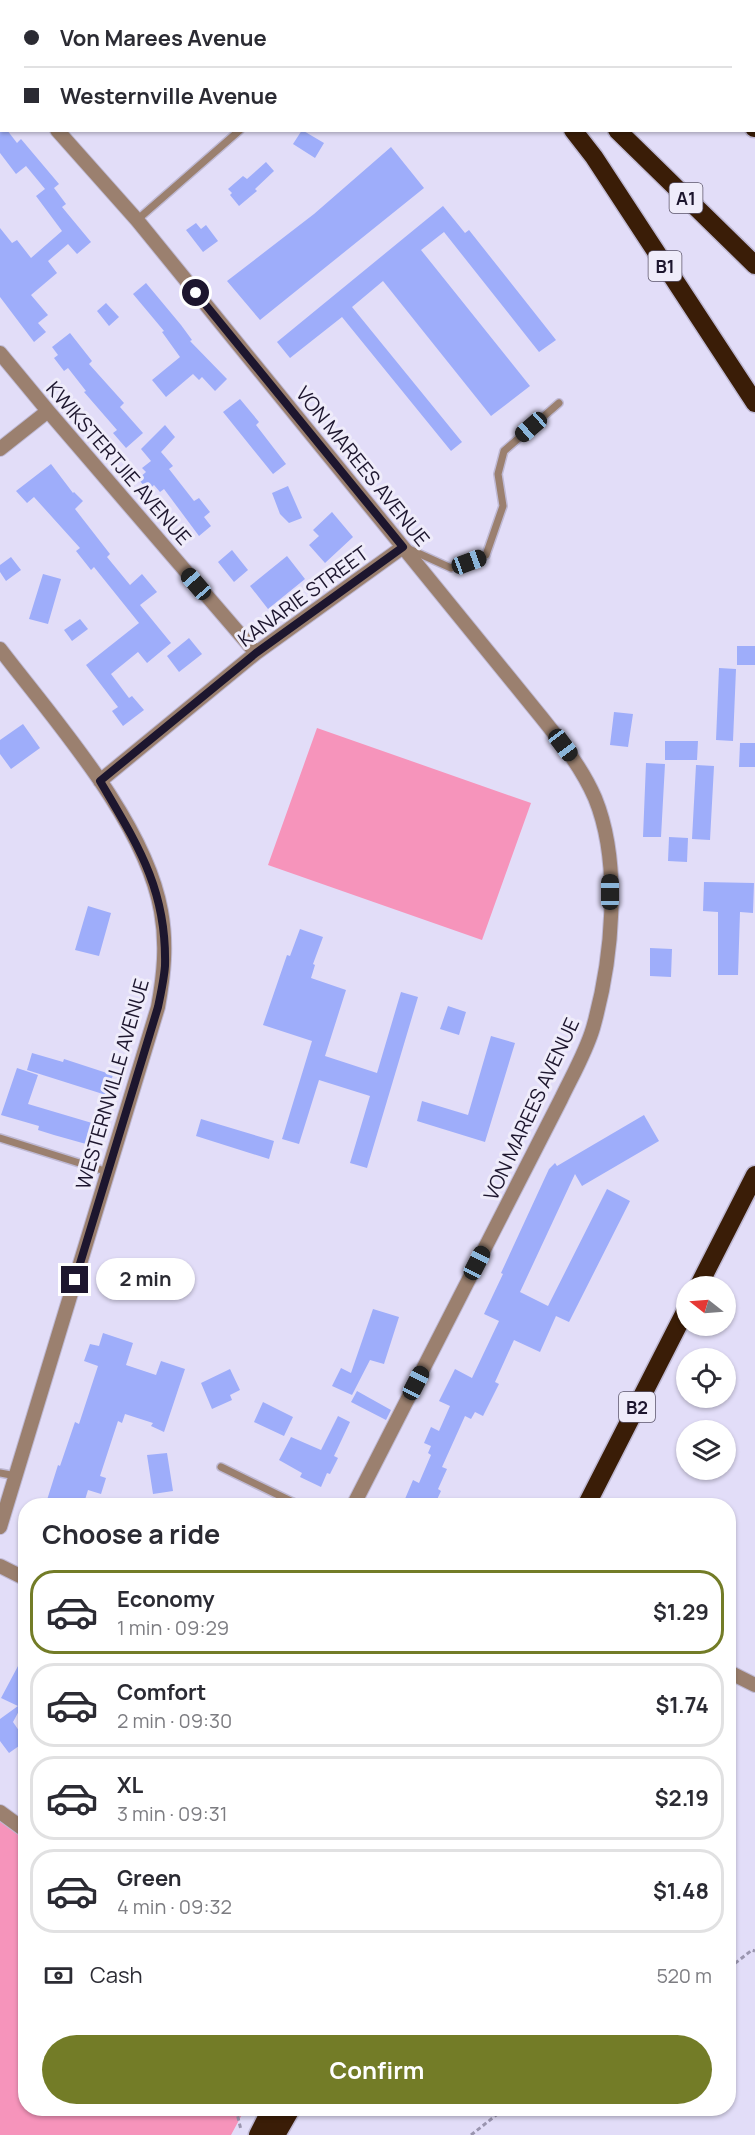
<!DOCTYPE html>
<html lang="en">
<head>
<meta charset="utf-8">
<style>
	body { margin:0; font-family:Manrope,sans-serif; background:#f7f7f7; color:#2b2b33; height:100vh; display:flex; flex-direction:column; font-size:22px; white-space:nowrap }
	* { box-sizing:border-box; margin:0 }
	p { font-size:20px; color:#7c7c81 }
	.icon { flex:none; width:33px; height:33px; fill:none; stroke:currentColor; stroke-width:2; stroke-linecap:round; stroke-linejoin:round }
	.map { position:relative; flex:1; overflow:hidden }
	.panel { position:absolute; left:18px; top:1498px; width:718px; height:618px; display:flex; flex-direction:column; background:#fff; border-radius:24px; box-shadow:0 2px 4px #0004 }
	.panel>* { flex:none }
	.guide { position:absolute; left:0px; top:0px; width:756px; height:132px; box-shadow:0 2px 4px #0004; display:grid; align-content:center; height:132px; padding:0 24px; background:#fff }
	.needle { width:39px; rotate:287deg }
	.buttons { position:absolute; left:676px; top:1276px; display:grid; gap:12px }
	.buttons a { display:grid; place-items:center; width:60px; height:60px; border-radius:50%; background:#fff; box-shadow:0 2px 4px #0004; font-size:30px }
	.end { position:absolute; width:27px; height:27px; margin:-14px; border:8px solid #1d162e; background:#fff; box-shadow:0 0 0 3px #fff }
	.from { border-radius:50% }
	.bubble { position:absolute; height:42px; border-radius:21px; background:#fff; box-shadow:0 2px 4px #0004; font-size:20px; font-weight:700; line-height:42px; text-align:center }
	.car { position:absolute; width:18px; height:36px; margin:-18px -9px; border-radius:8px; box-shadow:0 0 4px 2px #0007; background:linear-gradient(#222 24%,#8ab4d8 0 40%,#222 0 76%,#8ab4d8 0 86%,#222 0) }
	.guide b { display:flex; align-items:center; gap:21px; height:57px; font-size:22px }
	.guide b+b { border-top:2px solid #e1e1e2 }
	.guide i { width:15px; height:15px; background:#2b2b33 }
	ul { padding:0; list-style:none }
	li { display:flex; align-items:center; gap:18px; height:84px; margin:0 12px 9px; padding:0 12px; border:3px solid #e1e1e2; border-radius:24px }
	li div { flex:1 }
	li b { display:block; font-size:22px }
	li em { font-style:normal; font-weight:700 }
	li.on { border-color:#737c27 }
	li>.icon { width:54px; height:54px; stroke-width:1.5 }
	h2 { padding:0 24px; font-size:27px; line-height:72px }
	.pay { display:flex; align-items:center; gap:15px; height:66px; padding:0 24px; font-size:22px }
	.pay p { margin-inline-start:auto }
	.button { display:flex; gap:12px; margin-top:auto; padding:12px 24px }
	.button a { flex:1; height:69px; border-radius:36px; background:#737c27; color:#fff; font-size:24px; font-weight:700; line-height:69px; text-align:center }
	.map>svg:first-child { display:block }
	.green { fill:#f694bb }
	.building { fill:#9eadfa }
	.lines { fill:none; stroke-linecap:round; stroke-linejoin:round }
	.lane-casing { stroke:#bfb9d4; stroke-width:10 }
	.street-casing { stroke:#bfb9d4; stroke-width:16 }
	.highway-casing { stroke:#bfb9d4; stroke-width:21 }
	.path { stroke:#9a95af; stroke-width:3; stroke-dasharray:4.5 3; stroke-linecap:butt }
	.lane { stroke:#9b806f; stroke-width:7 }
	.street { stroke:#9b806f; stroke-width:14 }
	.highway { stroke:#3a1d07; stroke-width:18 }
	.route { stroke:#1d162e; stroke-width:8 }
	.labels { text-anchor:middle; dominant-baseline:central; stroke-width:6; stroke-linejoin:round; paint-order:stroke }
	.shield { fill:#efecfa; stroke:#5c566b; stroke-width:1.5 }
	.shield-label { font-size:18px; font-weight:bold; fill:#1d162e }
	.street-label { font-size:20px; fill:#1d162e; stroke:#efecfa }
</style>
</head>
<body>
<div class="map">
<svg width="755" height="2135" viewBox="0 0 755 2135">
	<rect width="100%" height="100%" fill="#e2ddf8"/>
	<path class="green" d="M317,728L531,803L482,940L268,865Z
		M0,1812L25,1831L26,2109H245L231,2135H0Z"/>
	<path class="building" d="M0,122L2,130H7L17,143L21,139L59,184L54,188L66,204L62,207L91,242L77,254L68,244L48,261L57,273L31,295L48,315L38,323L46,332L34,342L0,297V228L12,243L17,240L31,258L62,231L36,196L45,189L26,166L16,174L0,153Z
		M302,130L324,143L315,158L293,144Z
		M391,147L424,188L260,320L227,281L314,214Z
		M266,162L274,171L255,189L257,191L239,206L230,195L232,193L228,189L243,176L247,179Z
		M443,206L465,233L469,230L556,340L539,352L444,232L421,250L530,386L491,416L383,281L352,307L462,442L451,451L342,317L290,358L277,342Z
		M196,223L201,229L206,225L218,241L203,252L186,230Z
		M146,283L181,325L192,340L190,341L227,379L215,391L202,377L199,380L193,374L166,397L152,380L180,357L162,332L164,331L133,294Z
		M106,303L119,317L109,326L97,311Z
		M70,333L92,361L89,364L124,403L120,407L143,433L126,448L113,433L117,430L84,392L86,391L68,368L64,371L54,358L58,355L52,347Z
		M240,399L259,422L256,425L286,464L273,474L223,412Z
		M165,425L175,437L161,452L173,466L169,469L194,501L199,498L210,512L204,517L211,526L199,536L164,489L160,492L154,485L148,490L138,479L146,472L142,468L151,461L141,449Z
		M51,464L73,493L74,492L83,501L75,509L110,554L107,557L130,585L142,574L157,592L140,605L171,643L147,663L138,652L111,674L129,698L132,696L144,710L123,726L112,711L118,707L86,665L139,623L94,567L91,570L76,551L80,548L34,497L27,503L16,491Z
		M288,486L302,518L289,523L280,514L272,493Z
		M332,512L353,537L325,563L309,545L319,536L313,530Z
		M232,550L248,570L234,582L218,562Z
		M287,556L305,579L268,609L250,586Z
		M11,557L21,570L6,581L0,572V565Z
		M43,574L61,579L48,624L29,619Z
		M80,619L88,629L72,641L64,630Z
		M189,638L202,654L179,672L167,656Z
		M737,646H755V665H737Z
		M719,668L736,669L733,741L716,740Z
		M614,712L633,714L628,747L610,745Z
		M23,724L40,748L11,769L0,754V740Z
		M665,741H698L697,760H665Z
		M740,743H755V767H739Z
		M646,763L665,764L661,837H643Z
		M696,765L714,766L710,840L692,839Z
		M669,837L688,838L687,862L668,861Z
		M704,882L754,883L753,913L740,912L738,975H718V912L703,911Z
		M88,906L111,913L99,956L75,950Z
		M300,929L323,937L313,964L315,965L311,978L346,990L325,1056L377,1073L401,992L418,997L367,1168L350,1163L370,1096L319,1080L299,1144L282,1139L312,1041L263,1025L287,955L290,956Z
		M650,948L672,949L671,977L650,976Z
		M448,1006L466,1012L459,1035L440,1029Z
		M491,1036L515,1043L485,1142L417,1121L422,1101L468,1115Z
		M32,1053L63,1062L64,1059L113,1075L106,1095L27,1070Z
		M17,1068L38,1075L28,1104L92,1123L86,1144L54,1135L38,1130L39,1126L1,1115Z
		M644,1115L659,1141L582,1186L575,1174L520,1292L548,1306L607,1189L630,1201L569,1322L556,1316L540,1352L514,1340L495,1382L499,1384L483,1416L475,1412L471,1419L465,1416L442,1467L447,1469L438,1489L441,1491L434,1506H402L413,1480L419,1483L431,1455L428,1453L431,1446L424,1443L431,1427L439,1431L450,1406L439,1401L455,1369L472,1378L499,1321L484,1314L503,1274L501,1273L549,1169L555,1163L557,1166Z
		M201,1119L274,1141L269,1159L196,1136Z
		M373,1309L399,1317L384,1364L370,1360L352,1395L332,1386L341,1368L351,1373Z
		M103,1333L133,1343L126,1365L156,1375L161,1361L185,1369L164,1432L151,1426L153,1423L125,1414L122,1423L118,1421L100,1476L106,1478L101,1494L88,1490L84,1503L74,1500L72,1506H67L47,1500L58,1465L60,1466L75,1422L79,1424L98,1366L84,1361L90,1344L99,1346Z
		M230,1369L240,1390L230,1395L232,1400L212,1409L201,1383Z
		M357,1391L391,1410L386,1420L351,1402Z
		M263,1402L293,1417L284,1436L254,1422Z
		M338,1416L350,1422L334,1456L338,1458L330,1474L327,1473L321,1487L300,1477L302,1473L279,1460L291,1437L321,1450Z
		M167,1453L173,1491L153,1494L147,1455Z
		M26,1651V1698L13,1722L26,1741L9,1753L0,1741V1719L18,1706L1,1698Z"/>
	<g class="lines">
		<defs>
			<path id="lane" d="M115,2L117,0
				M137,220L240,130
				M409,549L451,568L486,555L503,506L498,474L504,451L559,403
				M0,1138L108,1172
				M221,1467L301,1506
				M0,1473L16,1476"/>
			<path id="street" d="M0,68L2,70
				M57,130L137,220L542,718C562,743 582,768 595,798C622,864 612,961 593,1028C586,1052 572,1076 561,1099L353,1506
				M0,353L48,411L256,653
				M0,449L48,411
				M0,649C55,721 145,821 161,911C167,944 164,974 158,1007L0,1527
				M100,781L256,653L403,547
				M0,1566L26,1579
				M729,1672L755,1685
				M0,1812L26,1831"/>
			<path id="highway" d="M483,0L484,2
				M623,0L624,2
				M686,0L687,2
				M754,60H755
				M754,128H755
				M573,130L594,157L755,403
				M617,130L755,265
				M698,1287L755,1175
				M586,1506L687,1308
				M258,2135L271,2109
				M276,2135L291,2109"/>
		</defs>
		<use href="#lane" class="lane-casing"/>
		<use href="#street" class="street-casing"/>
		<use href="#highway" class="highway-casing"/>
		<path class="path" d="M729,1968L752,1950L755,1951
			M236,2109L241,2130
			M471,2135L504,2109"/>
		<use href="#lane" class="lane"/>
		<use href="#street" class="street"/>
		<use href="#highway" class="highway"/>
	</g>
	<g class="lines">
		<path class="route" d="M75,1280L158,1007C161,993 164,979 165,966C167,889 137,844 100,781L256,653L403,547L196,293"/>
	</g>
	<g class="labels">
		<g class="shield">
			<rect x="669.5" y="183" width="33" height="30" rx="4.5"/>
			<rect x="648.5" y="251" width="33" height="30" rx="4.5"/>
			<rect x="619" y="1392" width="36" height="30" rx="4.5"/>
		</g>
		<g class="shield-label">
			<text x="686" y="198">A1</text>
			<text x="665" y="266">B1</text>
			<text x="637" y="1407">B2</text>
		</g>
		<g class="street-label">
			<text transform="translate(119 463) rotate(49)">KWIKSTERTJIE AVENUE</text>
			<text transform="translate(363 466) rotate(51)">VON MAREES AVENUE</text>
			<text transform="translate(303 596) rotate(-36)">KANARIE STREET</text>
			<text transform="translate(112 1084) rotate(-74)">WESTERNVILLE AVENUE</text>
			<text transform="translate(531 1109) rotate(-65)">VON MAREES AVENUE</text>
		</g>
	</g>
</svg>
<div class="buttons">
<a><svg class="needle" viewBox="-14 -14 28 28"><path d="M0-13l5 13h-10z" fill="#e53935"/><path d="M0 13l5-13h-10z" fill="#7c7c81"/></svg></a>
<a><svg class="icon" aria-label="locate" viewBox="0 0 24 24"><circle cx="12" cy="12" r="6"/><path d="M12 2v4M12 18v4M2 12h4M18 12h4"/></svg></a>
<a><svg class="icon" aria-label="layers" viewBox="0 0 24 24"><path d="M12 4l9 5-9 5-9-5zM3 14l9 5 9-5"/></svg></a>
</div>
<i class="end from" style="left:196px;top:293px"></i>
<i class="end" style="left:75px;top:1280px"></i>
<div class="bubble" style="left:96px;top:1258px;width:99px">2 min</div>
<i class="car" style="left:531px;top:427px;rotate:229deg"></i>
<i class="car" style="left:469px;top:562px;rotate:70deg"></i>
<i class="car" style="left:196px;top:584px;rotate:319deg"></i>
<i class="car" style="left:563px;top:745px;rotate:143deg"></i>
<i class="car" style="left:610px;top:892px;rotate:0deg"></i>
<i class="car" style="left:477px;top:1263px;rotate:27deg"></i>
<i class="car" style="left:416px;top:1383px;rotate:27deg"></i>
<div class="guide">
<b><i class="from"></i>Von Marees Avenue</b>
<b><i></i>Westernville Avenue</b>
</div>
<section class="panel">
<h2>Choose a ride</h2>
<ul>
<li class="on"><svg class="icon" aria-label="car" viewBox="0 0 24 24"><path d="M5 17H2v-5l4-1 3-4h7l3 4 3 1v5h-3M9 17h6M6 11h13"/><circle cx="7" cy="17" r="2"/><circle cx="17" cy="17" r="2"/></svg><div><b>Economy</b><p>1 min · 09:29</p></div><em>$1.29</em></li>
<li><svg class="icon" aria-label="car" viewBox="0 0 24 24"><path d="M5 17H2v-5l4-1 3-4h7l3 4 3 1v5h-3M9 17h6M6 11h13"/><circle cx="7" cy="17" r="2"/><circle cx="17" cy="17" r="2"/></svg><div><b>Comfort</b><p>2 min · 09:30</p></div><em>$1.74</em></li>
<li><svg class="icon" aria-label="car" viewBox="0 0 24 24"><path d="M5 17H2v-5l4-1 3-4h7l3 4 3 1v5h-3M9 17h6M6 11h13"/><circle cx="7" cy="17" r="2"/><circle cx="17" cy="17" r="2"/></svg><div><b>XL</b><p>3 min · 09:31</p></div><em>$2.19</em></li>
<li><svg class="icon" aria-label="car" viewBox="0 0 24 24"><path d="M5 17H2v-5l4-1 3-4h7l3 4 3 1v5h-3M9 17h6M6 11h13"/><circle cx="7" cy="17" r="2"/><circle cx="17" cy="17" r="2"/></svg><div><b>Green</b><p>4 min · 09:32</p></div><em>$1.48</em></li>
</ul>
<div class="pay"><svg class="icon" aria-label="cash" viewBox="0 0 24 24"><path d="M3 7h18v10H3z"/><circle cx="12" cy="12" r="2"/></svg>Cash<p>520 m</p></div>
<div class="button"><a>Confirm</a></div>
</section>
</div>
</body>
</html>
